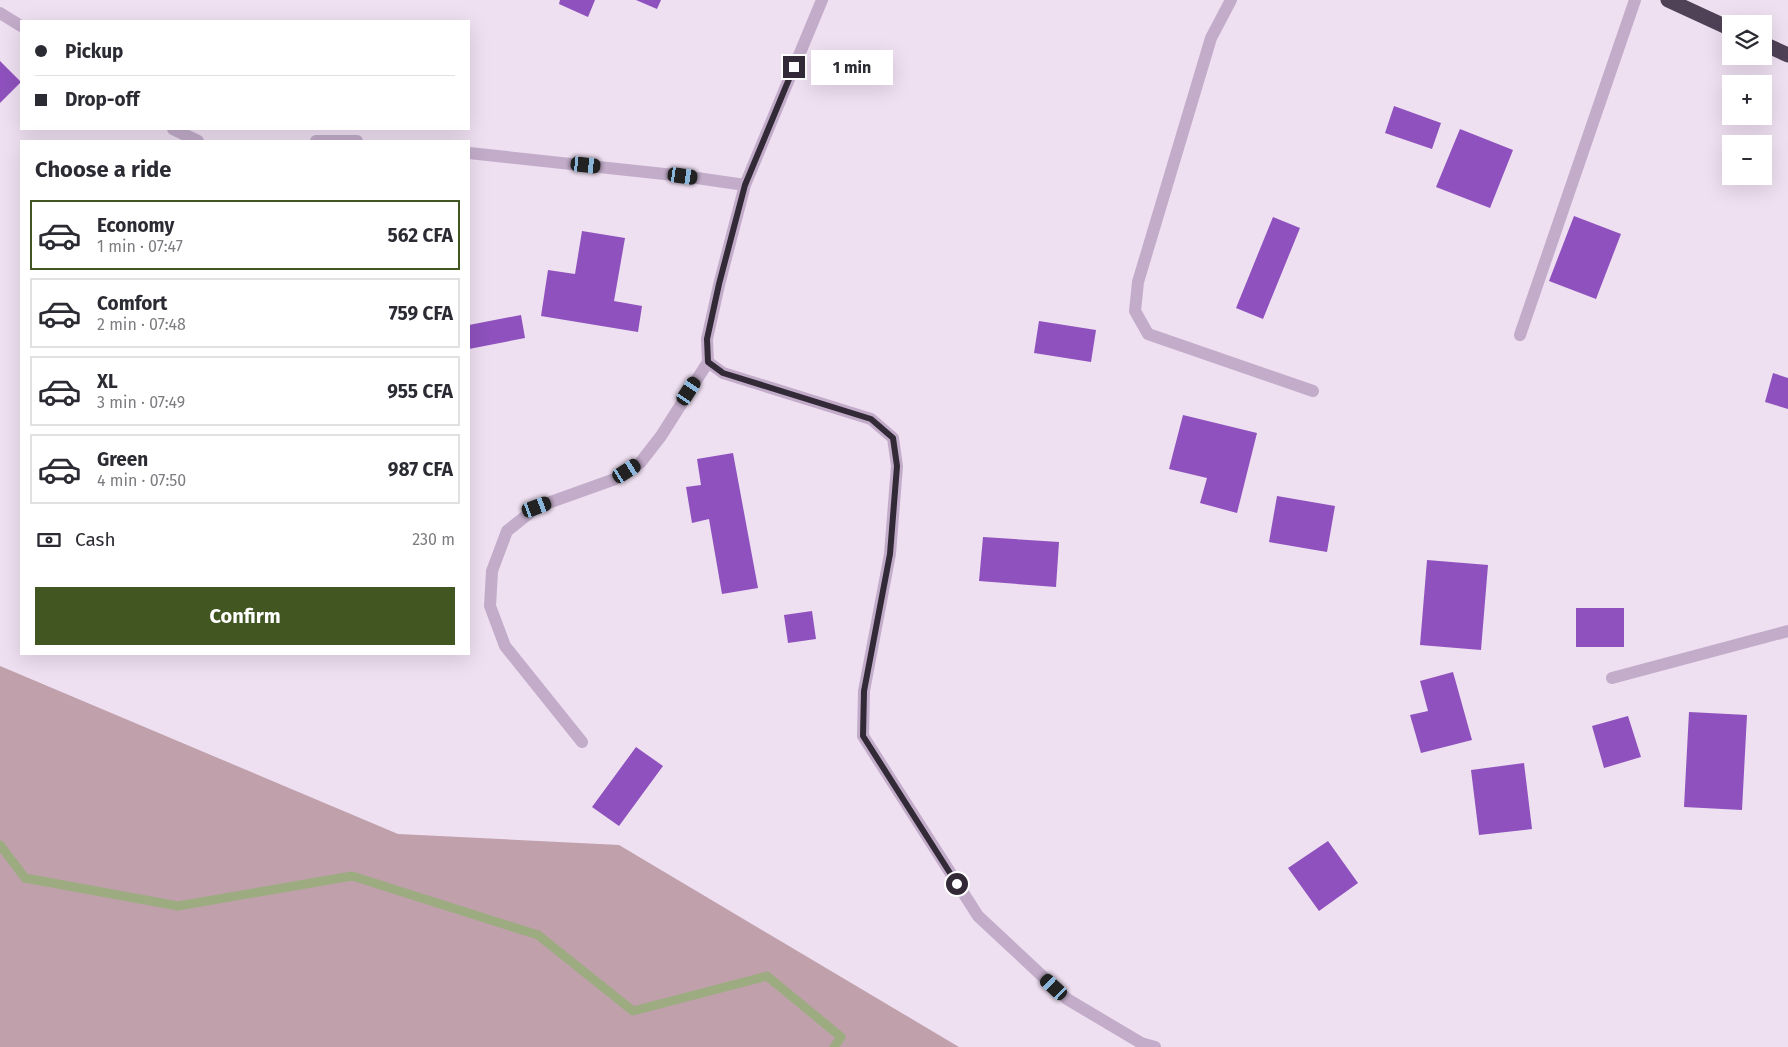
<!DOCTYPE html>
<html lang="en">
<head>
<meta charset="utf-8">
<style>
	body { margin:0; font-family:"Fira Sans",sans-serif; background:#f7f7f7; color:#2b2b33; height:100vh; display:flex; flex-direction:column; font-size:19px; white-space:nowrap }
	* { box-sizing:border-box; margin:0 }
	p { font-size:16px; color:#7c7c81 }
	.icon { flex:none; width:28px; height:28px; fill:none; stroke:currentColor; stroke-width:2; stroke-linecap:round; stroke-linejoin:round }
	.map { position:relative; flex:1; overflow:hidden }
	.panel { position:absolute; left:20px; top:140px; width:450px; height:515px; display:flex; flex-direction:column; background:#fff; border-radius:0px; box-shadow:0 5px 20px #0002 }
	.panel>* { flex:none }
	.hud { position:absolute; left:20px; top:20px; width:450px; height:110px; border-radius:0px; box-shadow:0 5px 20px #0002; display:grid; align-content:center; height:110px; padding:0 15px; background:#fff }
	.buttons { position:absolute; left:1722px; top:15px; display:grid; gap:10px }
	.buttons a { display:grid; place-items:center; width:50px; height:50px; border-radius:0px; background:#fff; box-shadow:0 5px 20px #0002; font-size:25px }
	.end { position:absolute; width:22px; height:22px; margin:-11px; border:6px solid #322a37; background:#fff; box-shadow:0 0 0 2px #fff }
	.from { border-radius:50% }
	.bubble { position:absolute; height:35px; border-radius:0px; background:#fff; box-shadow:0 5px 20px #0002; font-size:16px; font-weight:700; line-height:35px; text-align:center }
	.car { position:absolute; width:15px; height:30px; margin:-15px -8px; border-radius:6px; box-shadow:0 0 4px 1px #0007; background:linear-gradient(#222 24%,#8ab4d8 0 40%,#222 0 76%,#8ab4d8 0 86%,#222 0) }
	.hud b { display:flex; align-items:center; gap:18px; height:48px; font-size:19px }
	.hud b+b { border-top:1px solid #e1e1e2 }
	.hud i { width:12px; height:12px; background:#2b2b33 }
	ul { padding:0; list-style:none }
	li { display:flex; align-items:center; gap:15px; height:70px; margin:0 10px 8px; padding:0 5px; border:2px solid #e1e1e2; border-radius:0px }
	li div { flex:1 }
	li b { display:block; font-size:19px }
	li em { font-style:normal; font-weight:700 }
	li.active { border-color:#425622 }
	li>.icon { width:45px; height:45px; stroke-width:1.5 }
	h2 { padding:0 15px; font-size:22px; line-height:60px }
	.pay { display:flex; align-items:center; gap:12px; height:55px; padding:0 15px; font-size:19px }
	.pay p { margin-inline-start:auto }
	.primary-button { display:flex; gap:10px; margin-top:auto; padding:10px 15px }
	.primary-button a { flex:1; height:58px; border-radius:0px; background:#425622; color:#fff; font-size:20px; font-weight:700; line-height:58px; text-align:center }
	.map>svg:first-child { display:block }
	.green { fill:#bfa0ab }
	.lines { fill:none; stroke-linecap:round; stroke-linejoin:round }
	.stream { stroke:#9cac80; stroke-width:9 }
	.building { fill:#8e51bd }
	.minor { stroke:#c2acc9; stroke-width:12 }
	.highway { stroke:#4f4257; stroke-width:15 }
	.route { stroke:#322a37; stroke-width:6 }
</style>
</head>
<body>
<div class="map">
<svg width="1788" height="1047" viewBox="0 0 1788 1047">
	<rect width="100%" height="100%" fill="#eedff1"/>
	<path class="green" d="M0,666L398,834L619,845L959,1047H0Z"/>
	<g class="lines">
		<path class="stream" d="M0,845L25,878L178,906L352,876L538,935L633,1011L767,976L841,1037L834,1047"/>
	</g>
	<path class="building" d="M560,0H595L588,17L559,4Z
		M636,0H661L657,9Z
		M0,61L21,82L0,103Z
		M1394,106L1441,123L1432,149L1385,133Z
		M1460,129L1513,150L1490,208L1436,187Z
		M1574,216L1621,234L1596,299L1549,281Z
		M1273,217L1300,228L1263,319L1236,308Z
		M582,231L625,238L614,301L642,306L638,332L541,316L548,270L575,274Z
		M521,315L525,338L469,349V325Z
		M1039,321L1096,330L1091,362L1034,353Z
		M1773,373L1788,378V409L1765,402Z
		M1183,415L1257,433L1237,513L1200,503L1207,478L1169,469Z
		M733,453L758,588L722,594L709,519L692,523L686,487L701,485L697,459Z
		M1277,496L1335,506L1327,552L1269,542Z
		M983,537L1059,542L1056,587L979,581Z
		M1427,560L1488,565L1481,650L1420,645Z
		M1576,608H1624V647H1576Z
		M812,611L816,639L788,643L784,615Z
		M1453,672L1472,740L1421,753L1410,715L1428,711L1420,681Z
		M1689,712L1747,715L1742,810L1684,807Z
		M1628,716L1641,757L1604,768L1592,726Z
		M636,747L663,766L619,826L592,807Z
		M1524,763L1532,829L1479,835L1471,770Z
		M1328,841L1358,883L1319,911L1288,868Z"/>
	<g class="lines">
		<path class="minor" d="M1231,0L1211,38L1138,282L1135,311L1148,334L1313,391
			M0,13L21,26
			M173,129L198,141
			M316,141H357
			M469,153L683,176L745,185L822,0
			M745,185L719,285L707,339L708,362L723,373L871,419L893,438L897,466L890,554L864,691L863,736L978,916L1067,999L1141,1043L1155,1047
			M1520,335L1635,0
			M1612,678L1788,631
			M582,742L505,646L490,606L492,571L507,531L537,507L615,479L640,463L661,436L708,362"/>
		<path class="highway" d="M1668,0L1731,29
			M1764,44L1788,55"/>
	</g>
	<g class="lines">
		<path class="route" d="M794,67L745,185L719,284L707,339L708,362L723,373L871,419L893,438L897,466L890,554L864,691L863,736L957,884"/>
	</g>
</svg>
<div class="buttons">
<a><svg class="icon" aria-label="layers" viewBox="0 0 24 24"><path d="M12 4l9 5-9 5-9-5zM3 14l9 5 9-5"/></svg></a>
<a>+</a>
<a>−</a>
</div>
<i class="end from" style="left:957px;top:884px"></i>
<i class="end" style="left:794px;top:67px"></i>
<div class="bubble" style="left:811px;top:50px;width:82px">1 min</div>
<i class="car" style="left:586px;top:165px;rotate:96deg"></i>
<i class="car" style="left:683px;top:176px;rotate:98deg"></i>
<i class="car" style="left:689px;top:391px;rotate:33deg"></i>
<i class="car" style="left:627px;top:471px;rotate:57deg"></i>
<i class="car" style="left:537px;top:507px;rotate:70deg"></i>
<i class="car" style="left:1054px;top:987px;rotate:313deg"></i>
<div class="hud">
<b><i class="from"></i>Pickup</b>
<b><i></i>Drop-off</b>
</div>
<section class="panel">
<h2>Choose a ride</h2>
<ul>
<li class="active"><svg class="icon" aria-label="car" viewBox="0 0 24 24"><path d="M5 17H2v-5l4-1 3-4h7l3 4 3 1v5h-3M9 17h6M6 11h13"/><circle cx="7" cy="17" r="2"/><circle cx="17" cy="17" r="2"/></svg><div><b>Economy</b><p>1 min · 07:47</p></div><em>562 CFA</em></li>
<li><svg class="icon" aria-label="car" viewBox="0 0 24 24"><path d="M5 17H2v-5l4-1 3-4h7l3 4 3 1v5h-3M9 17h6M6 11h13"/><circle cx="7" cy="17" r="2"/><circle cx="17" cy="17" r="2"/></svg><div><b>Comfort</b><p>2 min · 07:48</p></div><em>759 CFA</em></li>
<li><svg class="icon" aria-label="car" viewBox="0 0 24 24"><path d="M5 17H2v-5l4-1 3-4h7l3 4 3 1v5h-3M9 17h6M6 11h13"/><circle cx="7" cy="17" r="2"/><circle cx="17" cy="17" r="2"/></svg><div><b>XL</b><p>3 min · 07:49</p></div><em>955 CFA</em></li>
<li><svg class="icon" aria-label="car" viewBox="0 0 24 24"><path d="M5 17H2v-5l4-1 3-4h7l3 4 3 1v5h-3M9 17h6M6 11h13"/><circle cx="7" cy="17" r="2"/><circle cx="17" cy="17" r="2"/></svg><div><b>Green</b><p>4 min · 07:50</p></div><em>987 CFA</em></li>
</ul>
<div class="pay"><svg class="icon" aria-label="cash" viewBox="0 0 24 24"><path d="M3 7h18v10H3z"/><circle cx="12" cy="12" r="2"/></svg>Cash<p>230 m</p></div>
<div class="primary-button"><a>Confirm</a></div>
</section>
</div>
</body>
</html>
